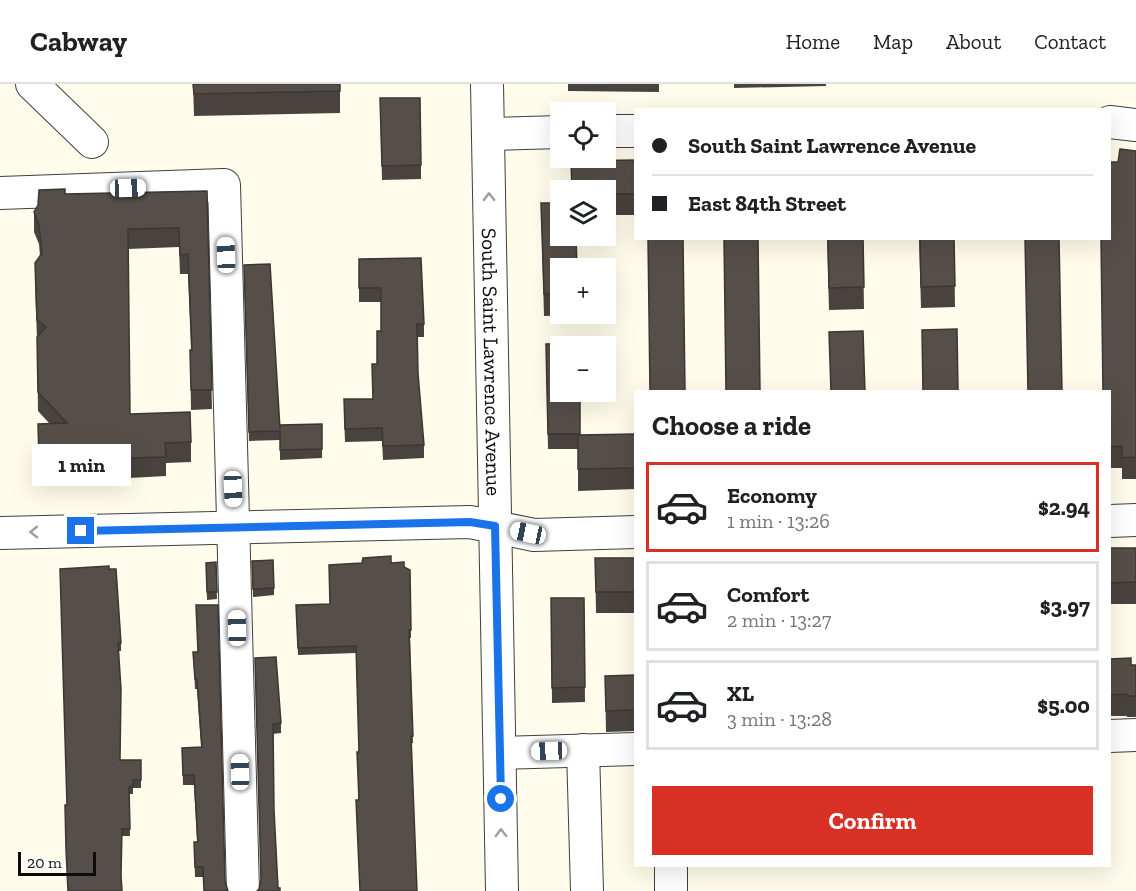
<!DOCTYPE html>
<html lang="en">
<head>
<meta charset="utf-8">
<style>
	body { margin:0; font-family:"Zilla Slab",serif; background:#f6f6f6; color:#202124; height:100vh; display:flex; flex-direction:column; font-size:22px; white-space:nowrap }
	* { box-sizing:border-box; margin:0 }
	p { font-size:20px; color:#757577 }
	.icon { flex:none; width:33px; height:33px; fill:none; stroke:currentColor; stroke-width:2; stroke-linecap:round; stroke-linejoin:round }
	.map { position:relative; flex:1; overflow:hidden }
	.side { position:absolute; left:634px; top:306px; width:477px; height:477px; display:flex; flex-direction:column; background:#fff; border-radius:0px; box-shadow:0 6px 24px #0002 }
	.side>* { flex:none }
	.guide { position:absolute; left:634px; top:24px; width:477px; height:132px; border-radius:0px; box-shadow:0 6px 24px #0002; display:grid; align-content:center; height:132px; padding:0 18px; background:#fff }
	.fabs { position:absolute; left:550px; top:18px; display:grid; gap:12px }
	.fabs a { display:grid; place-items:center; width:66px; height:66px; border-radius:0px; background:#fff; box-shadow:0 6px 24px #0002; font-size:30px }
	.scale { position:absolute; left:18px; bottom:15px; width:78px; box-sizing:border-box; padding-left:6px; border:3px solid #0c0c0c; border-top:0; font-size:16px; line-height:21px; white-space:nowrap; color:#0c0c0c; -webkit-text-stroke:4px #fff; paint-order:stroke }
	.end { position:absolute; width:27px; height:27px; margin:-14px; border:8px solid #1a73e8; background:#fff; box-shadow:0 0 0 3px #fff }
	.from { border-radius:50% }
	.bubble { position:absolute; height:42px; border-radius:0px; background:#fff; box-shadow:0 6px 24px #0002; font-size:20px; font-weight:800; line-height:42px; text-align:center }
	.car { position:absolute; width:18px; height:36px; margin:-18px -9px; border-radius:8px; box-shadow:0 0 4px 2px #0007; background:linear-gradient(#fff 24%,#345 0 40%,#fff 0 76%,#345 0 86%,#fff 0) }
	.guide b { display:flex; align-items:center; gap:21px; height:57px; font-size:22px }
	.guide b+b { border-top:2px solid #e0e0e0 }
	.guide i { width:15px; height:15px; background:#202124 }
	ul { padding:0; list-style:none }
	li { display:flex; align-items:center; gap:18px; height:90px; margin:0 12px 9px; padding:0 6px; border:3px solid #e0e0e0; border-radius:0px }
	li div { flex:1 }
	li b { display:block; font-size:22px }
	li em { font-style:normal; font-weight:800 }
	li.on { border-color:#d93025 }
	li>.icon { width:54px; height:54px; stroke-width:1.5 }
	h2 { padding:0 18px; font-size:27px; line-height:72px }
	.cta { display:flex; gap:12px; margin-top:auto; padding:12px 18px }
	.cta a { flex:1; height:69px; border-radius:0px; background:#d93025; color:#fff; font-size:24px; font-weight:800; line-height:69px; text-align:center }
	header { display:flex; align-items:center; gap:36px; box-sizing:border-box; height:84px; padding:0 30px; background:#fff; border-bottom:2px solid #e0e0e0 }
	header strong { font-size:28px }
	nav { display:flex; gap:33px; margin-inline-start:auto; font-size:21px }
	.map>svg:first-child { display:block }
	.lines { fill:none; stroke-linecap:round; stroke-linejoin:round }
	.minor-casing { stroke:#3f3f3f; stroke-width:34 }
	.minor { stroke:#fff; stroke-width:32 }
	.wall { fill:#49433f }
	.building { fill:#554e49; stroke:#3c3733; stroke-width:1.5 }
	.oneway { stroke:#9e9e9e }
	.route { stroke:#1a73e8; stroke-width:8 }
	.labels { text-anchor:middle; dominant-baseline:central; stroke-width:6; stroke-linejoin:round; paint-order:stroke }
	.street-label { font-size:21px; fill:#0c0c0c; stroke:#fff }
</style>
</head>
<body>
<header>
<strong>Cabway</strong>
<nav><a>Home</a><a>Map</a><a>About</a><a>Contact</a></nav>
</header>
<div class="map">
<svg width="1136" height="807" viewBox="0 0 1136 807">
	<rect width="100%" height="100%" fill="#fffceb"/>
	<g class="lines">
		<defs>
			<g id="minor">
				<path d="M32,0L92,58"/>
				<path id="s1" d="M487,0L502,807"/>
				<path d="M1110,38L1136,41"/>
				<path d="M606,47H636"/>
				<path d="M488,50L561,48"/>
				<path d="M0,109L224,101L243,807"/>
				<path d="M1110,437L1136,436"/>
				<path d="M0,449L470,438L534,451L636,448"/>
				<path d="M1110,652L1136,651"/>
				<path d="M583,666L587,807"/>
				<path d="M500,669L636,665"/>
				<path d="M671,782V807"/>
			</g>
		</defs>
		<use href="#minor" class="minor-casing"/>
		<use href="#minor" class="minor"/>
	</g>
	<path class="wall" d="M193,0H340V29L194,32Z
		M568,0H659V8L568,7Z
		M734,0H826V2L734,4Z
		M380,14L421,81V95L382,96Z
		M1136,67V395H1122V384H1110V308L1118,78Z
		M636,76V131H606V106H571V77Z
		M207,107L212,325L191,326L190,266H191L188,190H180L179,163L128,165L130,330L191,358V378L166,379V392L129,394L128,382L76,383V394L39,395L38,340L49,339L38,327L37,256L35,199L40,172L39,160L34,148V128L65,110Z
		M541,119L561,184V230H578V231L544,232Z
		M827,154H863L864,225L829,226Z
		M919,154H954L955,223L921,224Z
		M359,175L424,240V253H418V289L424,361V374L383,376L382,357L345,358L344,329L373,315L381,247V218H359Z
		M244,181L280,345L322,340V374L280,376V356L249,357Z
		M546,260L580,351L636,350V405L578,407V365H548Z
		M1110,464H1136V520H1110Z
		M595,474H636V529H596Z
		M252,477L274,504V511L253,513Z
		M216,478L217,515L207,516L206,479Z
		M391,479L410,486L411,554H410L413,659H411L358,716L359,668L356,569L298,571L296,521L330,520Z
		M109,485L121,559V567H119L120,676L141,696V704H133V710H129L130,752H122L67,721Z
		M551,514H584L585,618L552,619Z
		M218,521L203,793H195L194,758H197L194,701H183L182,664L201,663L197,605H195L193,568H198Z
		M255,574L281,639V649L273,650L274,726L278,804L259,805L261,797Z
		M1110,575L1131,581H1136V633H1127V632H1110Z
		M636,591V647L606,648L605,592Z"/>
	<path class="building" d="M193,0H340V7L194,10Z
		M380,14H420L421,81L382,82Z
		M1120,65L1136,67V373L1122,374V362L1110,363V308H1103L1101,154H1110V78H1118Z
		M636,76V110H606V106H572L571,77Z
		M65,105V110L207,107L212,306H191L190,266H192L188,170L180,171L179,144L128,145L130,330L190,328L191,358L165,359L166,373L129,374L128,362L76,363V375H39L38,340L67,339L38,308L37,253L46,243L37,236L35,179L42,169L39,141L34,128L38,121L39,106Z
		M541,119H561V152H576L577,184H561V210H544Z
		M648,154H683L685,308H650Z
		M724,154H758L760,308H726Z
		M828,154H863L864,203L829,204Z
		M920,154H954L955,202L921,203Z
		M1025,154H1059L1062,308H1028Z
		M421,174L424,240H417L418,289L424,361L383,362L382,344L345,345L344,315H373L372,280H377V247H381V204H359V175Z
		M270,180L280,345V341L322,340V365L280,366V347L249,348L244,181Z
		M957,245L958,308H923L922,246Z
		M863,247L865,308H831L829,248Z
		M579,259L580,262H561V308H580V350H548L546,260Z
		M636,350V384L578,385V351Z
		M1110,464H1136V498L1110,499Z
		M391,472V479L404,478V483L410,486L411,546H409L413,652H411L417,807H360L356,716H359L357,668H359L356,562L298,564L296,521L330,520L329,481L362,479L363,474Z
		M595,474H636V508H596Z
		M273,476L274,504L253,505L252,477Z
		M216,478L217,508H207L206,479Z
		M109,482V485H116L121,559H118L121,605L120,676H141V696H133V702L129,703L130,745H122L121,791L122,807H68L66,765L65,721H67L60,485Z
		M551,514H584L585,603L552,604Z
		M196,521H218L225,797L228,807H204L203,783H195L194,758H198L194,691H183L182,664L202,663L197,595H195L193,568H198Z
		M276,573L281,639L273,640L274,726L278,804H280V807H257L259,805L261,796L255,574Z
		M1131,574V581H1136V612H1127V610L1110,611V575Z
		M636,591V626L606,627L605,592Z"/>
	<defs><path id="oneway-chevron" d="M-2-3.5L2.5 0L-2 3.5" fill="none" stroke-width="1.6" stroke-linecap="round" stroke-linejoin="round" transform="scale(1.5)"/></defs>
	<g class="oneway">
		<use href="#oneway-chevron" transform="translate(489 113) rotate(-91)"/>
		<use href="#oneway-chevron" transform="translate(34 448) rotate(179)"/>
		<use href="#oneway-chevron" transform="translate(501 749) rotate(-91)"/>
	</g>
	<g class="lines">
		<path class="route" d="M81,447L470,438L495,442L501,715"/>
	</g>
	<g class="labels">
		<g class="street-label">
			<text stroke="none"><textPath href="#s1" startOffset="278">South Saint Lawrence Avenue</textPath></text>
		</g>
	</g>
</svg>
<div class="fabs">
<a><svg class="icon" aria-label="locate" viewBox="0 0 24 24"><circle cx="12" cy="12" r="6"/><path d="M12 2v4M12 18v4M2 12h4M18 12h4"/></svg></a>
<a><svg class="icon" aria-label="layers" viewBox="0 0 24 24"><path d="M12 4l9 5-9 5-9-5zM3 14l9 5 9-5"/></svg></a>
<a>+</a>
<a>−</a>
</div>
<div class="scale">20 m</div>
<i class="end from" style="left:501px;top:715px"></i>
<i class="end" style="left:81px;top:447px"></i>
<div class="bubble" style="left:32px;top:360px;width:99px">1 min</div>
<i class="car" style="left:128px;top:104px;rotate:88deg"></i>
<i class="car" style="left:226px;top:171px;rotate:358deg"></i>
<i class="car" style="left:233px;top:405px;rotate:178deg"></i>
<i class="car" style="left:528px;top:449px;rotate:282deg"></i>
<i class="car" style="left:237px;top:544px;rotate:359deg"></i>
<i class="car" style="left:549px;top:667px;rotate:268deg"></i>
<i class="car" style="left:240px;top:688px;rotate:359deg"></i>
<div class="guide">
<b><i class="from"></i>South Saint Lawrence Avenue</b>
<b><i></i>East 84th Street</b>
</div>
<section class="side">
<h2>Choose a ride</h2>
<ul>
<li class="on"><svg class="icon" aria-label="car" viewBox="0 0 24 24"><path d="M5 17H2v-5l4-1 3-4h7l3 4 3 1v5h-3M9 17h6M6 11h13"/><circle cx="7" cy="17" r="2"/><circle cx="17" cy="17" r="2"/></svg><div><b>Economy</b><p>1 min · 13:26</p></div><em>$2.94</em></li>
<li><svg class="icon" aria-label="car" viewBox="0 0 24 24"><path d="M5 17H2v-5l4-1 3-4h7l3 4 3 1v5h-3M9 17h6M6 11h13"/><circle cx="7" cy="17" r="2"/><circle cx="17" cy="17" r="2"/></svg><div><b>Comfort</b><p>2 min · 13:27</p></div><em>$3.97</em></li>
<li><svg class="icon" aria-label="car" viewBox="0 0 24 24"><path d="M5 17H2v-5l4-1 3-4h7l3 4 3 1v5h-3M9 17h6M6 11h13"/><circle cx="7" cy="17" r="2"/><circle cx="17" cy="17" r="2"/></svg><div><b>XL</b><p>3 min · 13:28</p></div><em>$5.00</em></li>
</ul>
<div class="cta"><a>Confirm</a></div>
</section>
</div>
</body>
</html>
